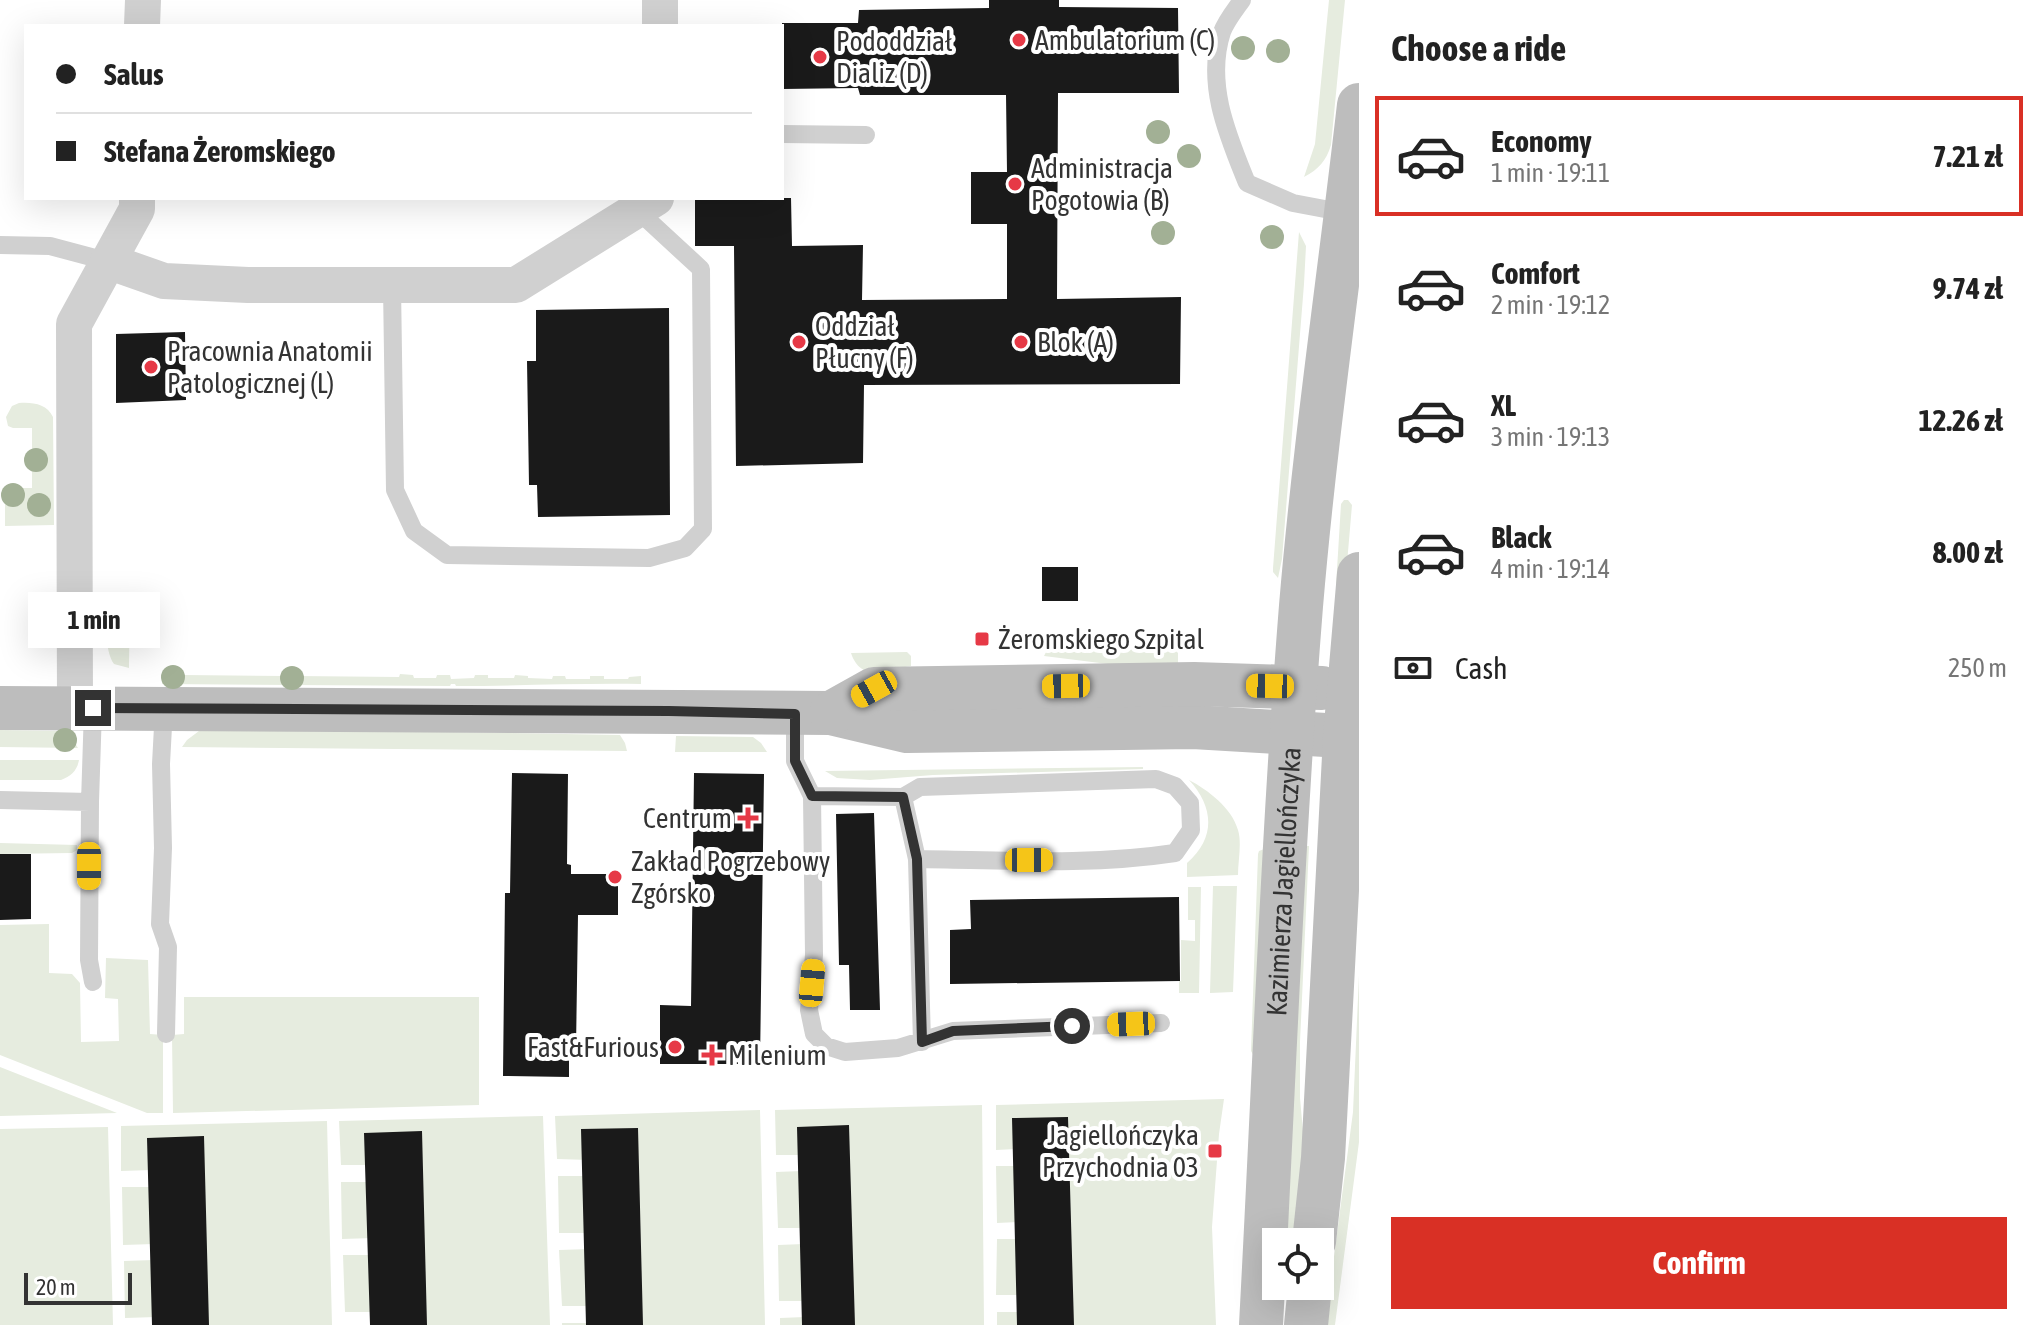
<!DOCTYPE html>
<html lang="en">
<head>
<meta charset="utf-8">
<style>
	body { margin:0; font-family:"Asap Condensed",sans-serif; background:#f2f2f2; color:#222; height:100vh; display:flex; flex-direction:column; font-size:30px; white-space:nowrap }
	* { box-sizing:border-box; margin:0 }
	p { font-size:26px; color:#767676 }
	.icon { flex:none; width:44px; height:44px; fill:none; stroke:currentColor; stroke-width:2; stroke-linecap:round; stroke-linejoin:round }
	.map { position:relative; flex:1; overflow:hidden }
	.side { display:flex; flex-direction:column; background:#fff; width:680px }
	.side>* { flex:none }
	.guide { position:absolute; left:24px; top:24px; width:760px; height:176px; border-radius:0px; box-shadow:0 8px 32px #0002; display:grid; align-content:center; height:176px; padding:0 32px; background:#fff }
	.controls { position:absolute; left:1262px; top:1228px; display:grid; gap:16px }
	.controls a { display:grid; place-items:center; width:72px; height:72px; border-radius:0px; background:#fff; box-shadow:0 8px 32px #0002; font-size:40px }
	.scale { position:absolute; left:24px; bottom:20px; width:108px; box-sizing:border-box; padding-left:8px; border:4px solid #333; border-top:0; font-size:22px; line-height:28px; white-space:nowrap; color:#333; -webkit-text-stroke:6px #fff; paint-order:stroke }
	.end { position:absolute; width:36px; height:36px; margin:-18px; border:10px solid #333; background:#fff; box-shadow:0 0 0 4px #fff }
	.from { border-radius:50% }
	.bubble { position:absolute; height:56px; border-radius:0px; background:#fff; box-shadow:0 8px 32px #0002; font-size:26px; font-weight:700; line-height:56px; text-align:center }
	.car { position:absolute; width:24px; height:48px; margin:-24px -12px; border-radius:10px; box-shadow:0 0 6px 2px #0007; background:linear-gradient(#f5c518 24%,#345 0 40%,#f5c518 0 76%,#345 0 86%,#f5c518 0) }
	.guide b { display:flex; align-items:center; gap:28px; height:76px; font-size:30px }
	.guide b+b { border-top:2px solid #e0e0e0 }
	.guide i { width:20px; height:20px; background:#222 }
	ul { padding:0; list-style:none }
	li { display:flex; align-items:center; gap:24px; height:120px; margin:0 16px 12px; padding:0 16px; border:4px solid transparent; border-radius:0px }
	li div { flex:1 }
	li b { display:block; font-size:30px }
	li em { font-style:normal; font-weight:700 }
	li.on { border-color:#d93025 }
	li>.icon { width:72px; height:72px; stroke-width:1.5 }
	h2 { padding:0 32px; font-size:36px; line-height:96px }
	.pay { display:flex; align-items:center; gap:20px; height:88px; padding:0 32px; font-size:30px }
	.pay p { margin-inline-start:auto }
	.cta { display:flex; gap:16px; margin-top:auto; padding:16px 32px }
	.cta a { flex:1; height:92px; border-radius:0px; background:#d93025; color:#fff; font-size:32px; font-weight:700; line-height:92px; text-align:center }
	main { display:flex; flex:1; min-height:0 }
	.map>svg:first-child { display:block }
	.green { fill:#e6ecdf }
	.building { fill:#1a1a1a }
	.lines { fill:none; stroke-linecap:round; stroke-linejoin:round }
	.lane { stroke:#d0d0d0; stroke-width:18 }
	.street { stroke:#d0d0d0; stroke-width:36 }
	.secondary { stroke:#bdbdbd; stroke-width:44 }
	.tree { fill:#a2b095 }
	.route { stroke:#333; stroke-width:10 }
	.poi-dot { fill:#e63946; stroke:#fff; stroke-width:3 }
	.labels { text-anchor:middle; dominant-baseline:central; stroke-width:8; stroke-linejoin:round; paint-order:stroke }
	.poi-label { font-size:28px; fill:#333; stroke:#fff; text-anchor:start }
	.street-label { font-size:28px; fill:#333; stroke:#fff }
</style>
</head>
<body>
<main>
<div class="map">
<svg width="1359" height="1325" viewBox="0 0 1359 1325">
	<rect width="100%" height="100%" fill="#fff"/>
	<path class="green" d="M1329,0H1345L1331,145C1326,161 1319,169 1304,177L1315,144Z
		M1299,232L1306,246L1304,284L1282,559L1278,578L1273,572V568Z
		M19,403C33,402 47,404 53,417L54,525L5,526V498L7,492L15,488H32V428H13L8,426L6,417L12,406Z
		M1344,500H1348L1352,505L1345,587L1336,586L1341,504Z
		M130,601L129,664V668L114,664C107,655 104,629 109,618C112,610 123,605 130,601Z
		M1175,649L1178,653V668L1156,670L1044,656L1047,650Z
		M907,652L911,656V666C886,670 861,683 851,653Z
		M163,672H183V675L284,676L285,673H296V676L399,677L400,674L413,675L414,678H436L437,675H450L451,679L474,678L475,675H488V678H514L515,675L528,676V678L552,679L553,676H565L566,679H590V676H604V679H628L629,677L641,676V684C579,683 517,686 456,686L455,684H451L450,686L162,684Z
		M0,730L58,731L73,740L78,748L0,747Z
		M199,731H389L620,735L625,743L627,751L182,747L187,740Z
		M676,736L753,737L761,743L767,752H675Z
		M0,760H79C77,771 71,776 61,780H0Z
		M1143,767V769L933,775L870,780L837,778L825,771Z
		M1189,780C1208,790 1232,808 1238,830C1242,843 1238,861 1238,875L1187,877V863C1216,838 1214,807 1189,780Z
		M0,843L77,845V850L72,853L0,854Z
		M1300,846H1309L1300,1042V1098L1304,1143L1297,1242H1282Z
		M1267,848L1256,1060L1251,1051L1258,854L1259,851Z
		M1213,886H1237L1233,992L1210,993Z
		M1188,887H1201L1199,993H1179V981H1181V940L1195,941V920H1188Z
		M49,924V973L72,974L80,983L81,1042L119,1041L118,999L105,998L106,958L148,960L150,1034L163,1035V1113H147L0,1055V925Z
		M1359,975V1142L1335,1325H1325L1353,1112Z
		M184,997H479V1105L173,1113L172,1035L184,1034Z
		M0,1067L117,1113L0,1116Z
		M1224,1099L1219,1134L1212,1227L1216,1325H997V1312H1021V1295H996L997,1239H1019V1222L997,1223L996,1166H1016V1149L996,1150V1105Z
		M982,1105L984,1325H780V1318L805,1317V1301H779L778,1245L804,1244V1228H778L776,1172L802,1171V1155H776L775,1110Z
		M760,1110L765,1325H562V1323H593V1306H562L559,1250L590,1249V1233H559L558,1176H589V1160L557,1159L555,1116Z
		M543,1116L550,1325H375V1312H345L343,1255H373V1238L342,1239L341,1182H370V1165H341L339,1121Z
		M327,1121L332,1325H156V1317L125,1318L124,1261L154,1260V1244L123,1245L122,1187H152V1170L121,1171V1126Z
		M108,1127L113,1325H0V1129Z"/>
	<path class="building" d="M989,0H1059V7L1178,8L1179,93H1058L1057,299L1181,297L1180,384L864,385L863,463L736,466L734,246H695V198H791L792,246L863,245L862,300L1007,299V224H971V172H1007L1006,95H860L858,88L782,89V23H858L859,10L989,8Z
		M669,308L670,515L538,517L537,485H529L527,361H536V310Z
		M185,332L186,400L116,403V334Z
		M1042,567H1078V601H1042Z
		M512,773L568,774L567,864L571,865V874H618V915H578L576,1048L569,1047V1077L503,1076L505,893H510Z
		M694,773L764,774L760,1064H660V1005L691,1006Z
		M874,813L880,1010H850L849,965H839L836,814Z
		M0,854H31V919L0,920Z
		M1179,897L1180,981L950,984V930L971,929L970,900Z
		M1068,1117L1074,1325H1017L1012,1118Z
		M849,1125L855,1325H802L797,1127Z
		M638,1128L643,1325H586L581,1129Z
		M422,1131L427,1325H370L364,1133Z
		M204,1136L209,1325H152L147,1138Z"/>
	<g class="lines">
		<path class="lane" d="M1242,0C1235,10 1226,21 1222,32C1205,84 1228,136 1247,183L1293,203L1346,213
			M782,134L866,135
			M0,245L50,246L110,262
			M392,286L395,490L414,531L447,555L649,558L685,548L703,529L701,269L636,209
			M164,708L161,764L163,848L160,924L168,947L166,1034
			M93,709L90,802L89,960L93,982
			M795,714V761L812,796L903,797L917,859L922,1042
			M812,796L814,955L809,1010L814,1034L826,1046L845,1052L898,1048L953,1031L1161,1023
			M903,797L920,787L1156,779L1175,786L1190,803L1191,830L1175,853C1090,866 1002,860 917,859
			M0,800L90,802"/>
		<path class="street" d="M142,26L143,0
			M660,26V0
			M110,262L164,281L248,285H516L656,198
			M75,708L74,324L137,209V198"/>
		<g class="secondary">
			<path d="M0,708L831,713L907,731L1193,727L1359,737"/>
			<path d="M831,713L874,689L1194,684L1322,688"/>
			<path d="M1314,1242L1323,1158L1345,737L1359,574"/>
			<path id="s1" d="M1261,1325C1274,1085 1282,845 1301,606C1315,439 1340,272 1359,105"/>
			<path d="M1306,1325L1310,1286"/>
		</g>
	</g>
	<g class="tree">
		<circle cx="1243" cy="48" r="12"/>
		<circle cx="1278" cy="51" r="12"/>
		<circle cx="1158" cy="132" r="12"/>
		<circle cx="1189" cy="156" r="12"/>
		<circle cx="1163" cy="233" r="12"/>
		<circle cx="1272" cy="237" r="12"/>
		<circle cx="36" cy="460" r="12"/>
		<circle cx="13" cy="495" r="12"/>
		<circle cx="39" cy="505" r="12"/>
		<circle cx="173" cy="677" r="12"/>
		<circle cx="292" cy="678" r="12"/>
		<circle cx="65" cy="740" r="12"/>
	</g>
	<g class="lines">
		<path class="route" d="M93,708L669,711L795,714V761L812,796L903,797L917,859L922,1042L953,1031L1072,1026"/>
	</g>
	<g class="poi-dot">
		<circle cx="1019" cy="40" r="8"/>
		<circle cx="820" cy="57" r="8"/>
		<circle cx="1015" cy="184" r="8"/>
		<circle cx="799" cy="342" r="8"/>
		<circle cx="1021" cy="342" r="8"/>
		<circle cx="151" cy="367" r="8"/>
		<rect x="974" y="631" width="16" height="16" rx="4"/>
		<path d="M744 806h8v8h8v8h-8v8h-8v-8h-8v-8h8z"/>
		<circle cx="615" cy="877" r="8"/>
		<circle cx="675" cy="1047" r="8"/>
		<path d="M708 1043h8v8h8v8h-8v8h-8v-8h-8v-8h8z"/>
		<rect x="1207" y="1143" width="16" height="16" rx="4"/>
	</g>
	<g class="labels">
		<g class="poi-label">
			<text x="1035" y="40">Ambulatorium (C)</text>
			<text x="836" y="41">Pododdział<tspan x="836" dy="32">Dializ (D)</tspan></text>
			<text x="1031" y="168">Administracja<tspan x="1031" dy="32">Pogotowia (B)</tspan></text>
			<text x="815" y="326">Oddział<tspan x="815" dy="32">Płucny (F)</tspan></text>
			<text x="1037" y="342">Blok (A)</text>
			<text x="167" y="351">Pracownia Anatomii<tspan x="167" dy="32">Patologicznej (L)</tspan></text>
			<text x="998" y="639">Żeromskiego Szpital</text>
			<text x="732" y="818" text-anchor="end">Centrum</text>
			<text x="631" y="861">Zakład Pogrzebowy<tspan x="631" dy="32">Zgórsko</tspan></text>
			<text x="659" y="1047" text-anchor="end">Fast&amp;Furious</text>
			<text x="728" y="1055">Milenium</text>
			<text x="1199" y="1135" text-anchor="end">Jagiellończyka<tspan x="1199" dy="32">Przychodnia 03</tspan></text>
		</g>
		<g class="street-label">
			<text stroke="none"><textPath href="#s1" startOffset="444">Kazimierza Jagiellończyka</textPath></text>
		</g>
	</g>
</svg>
<div class="controls">
<a><svg class="icon" aria-label="locate" viewBox="0 0 24 24"><circle cx="12" cy="12" r="6"/><path d="M12 2v4M12 18v4M2 12h4M18 12h4"/></svg></a>
</div>
<div class="scale">20 m</div>
<i class="end from" style="left:1072px;top:1026px"></i>
<i class="end" style="left:93px;top:708px"></i>
<div class="bubble" style="left:28px;top:592px;width:132px">1 min</div>
<i class="car" style="left:1066px;top:686px;rotate:269deg"></i>
<i class="car" style="left:1270px;top:686px;rotate:271deg"></i>
<i class="car" style="left:874px;top:689px;rotate:241deg"></i>
<i class="car" style="left:1029px;top:860px;rotate:90deg"></i>
<i class="car" style="left:89px;top:866px;rotate:180deg"></i>
<i class="car" style="left:812px;top:983px;rotate:5deg"></i>
<i class="car" style="left:1131px;top:1024px;rotate:268deg"></i>
<div class="guide">
<b><i class="from"></i>Salus</b>
<b><i></i>Stefana Żeromskiego</b>
</div>
</div>
<section class="side">
<h2>Choose a ride</h2>
<ul>
<li class="on"><svg class="icon" aria-label="car" viewBox="0 0 24 24"><path d="M5 17H2v-5l4-1 3-4h7l3 4 3 1v5h-3M9 17h6M6 11h13"/><circle cx="7" cy="17" r="2"/><circle cx="17" cy="17" r="2"/></svg><div><b>Economy</b><p>1 min · 19:11</p></div><em>7.21 zł</em></li>
<li><svg class="icon" aria-label="car" viewBox="0 0 24 24"><path d="M5 17H2v-5l4-1 3-4h7l3 4 3 1v5h-3M9 17h6M6 11h13"/><circle cx="7" cy="17" r="2"/><circle cx="17" cy="17" r="2"/></svg><div><b>Comfort</b><p>2 min · 19:12</p></div><em>9.74 zł</em></li>
<li><svg class="icon" aria-label="car" viewBox="0 0 24 24"><path d="M5 17H2v-5l4-1 3-4h7l3 4 3 1v5h-3M9 17h6M6 11h13"/><circle cx="7" cy="17" r="2"/><circle cx="17" cy="17" r="2"/></svg><div><b>XL</b><p>3 min · 19:13</p></div><em>12.26 zł</em></li>
<li><svg class="icon" aria-label="car" viewBox="0 0 24 24"><path d="M5 17H2v-5l4-1 3-4h7l3 4 3 1v5h-3M9 17h6M6 11h13"/><circle cx="7" cy="17" r="2"/><circle cx="17" cy="17" r="2"/></svg><div><b>Black</b><p>4 min · 19:14</p></div><em>8.00 zł</em></li>
</ul>
<div class="pay"><svg class="icon" aria-label="cash" viewBox="0 0 24 24"><path d="M3 7h18v10H3z"/><circle cx="12" cy="12" r="2"/></svg>Cash<p>250 m</p></div>
<div class="cta"><a>Confirm</a></div>
</section>
</main>
</body>
</html>
